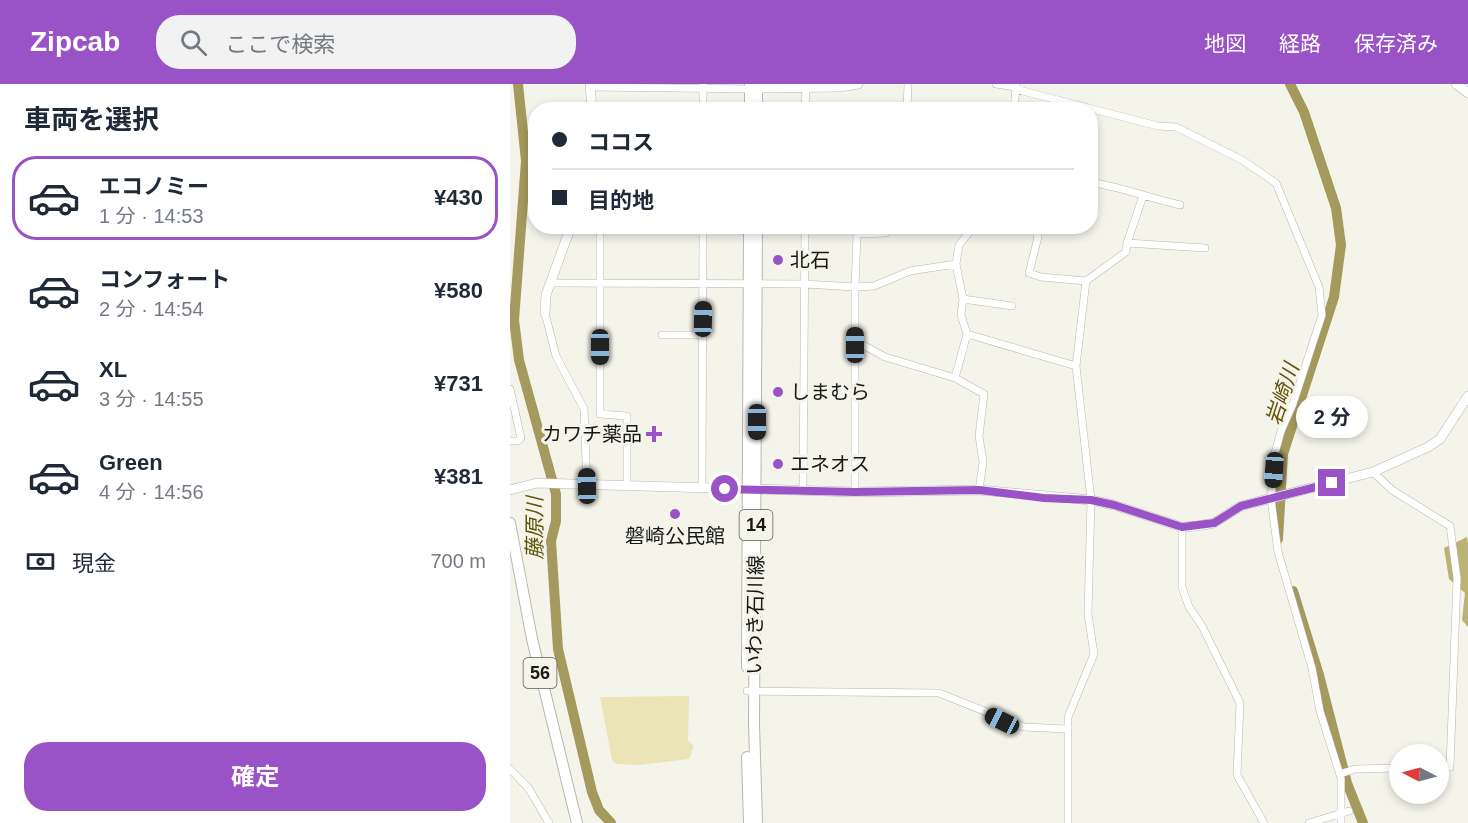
<!DOCTYPE html>
<html lang="ja">
<head>
<meta charset="utf-8">
<style>
	body { margin:0; font-family:Arial,"Noto Sans JP",sans-serif; background:#f2f2f3; color:#1f2937; height:100vh; display:flex; flex-direction:column; font-size:22px; white-space:nowrap }
	* { box-sizing:border-box; margin:0 }
	p { font-size:20px; color:#747a83 }
	.icon { flex:none; width:33px; height:33px; fill:none; stroke:currentColor; stroke-width:2; stroke-linecap:round; stroke-linejoin:round }
	.map { position:relative; flex:1; overflow:hidden }
	.side { display:flex; flex-direction:column; background:#fff; width:510px }
	.side>* { flex:none }
	.banner { position:absolute; left:18px; top:18px; width:570px; height:132px; border-radius:24px; box-shadow:0 3px 9px #0003; display:grid; align-content:center; height:132px; padding:0 24px; background:#fff }
	.needle { width:39px; rotate:276deg }
	.fabs { position:absolute; left:879px; top:660px; display:grid; gap:12px }
	.fabs a { display:grid; place-items:center; width:60px; height:60px; border-radius:50%; background:#fff; box-shadow:0 3px 9px #0003; font-size:30px }
	.end { position:absolute; width:27px; height:27px; margin:-14px; border:8px solid #9a53c6; background:#fff; box-shadow:0 0 0 3px #fff }
	.from { border-radius:50% }
	.bubble { position:absolute; height:42px; border-radius:21px; background:#fff; box-shadow:0 3px 9px #0003; font-size:20px; font-weight:700; line-height:42px; text-align:center }
	.car { position:absolute; width:18px; height:36px; margin:-18px -9px; border-radius:8px; box-shadow:0 0 4px 2px #0007; background:linear-gradient(#222 24%,#8ab4d8 0 40%,#222 0 76%,#8ab4d8 0 86%,#222 0) }
	.banner b { display:flex; align-items:center; gap:21px; height:57px; font-size:22px }
	.banner b+b { border-top:2px solid #e0e1e3 }
	.banner i { width:15px; height:15px; background:#1f2937 }
	ul { padding:0; list-style:none }
	li { display:flex; align-items:center; gap:18px; height:84px; margin:0 12px 9px; padding:0 12px; border:3px solid transparent; border-radius:24px }
	li div { flex:1 }
	li b { display:block; font-size:22px }
	li em { font-style:normal; font-weight:700 }
	li.selected { border-color:#9a53c6 }
	li>.icon { width:54px; height:54px; stroke-width:1.5 }
	h2 { padding:0 24px; font-size:27px; line-height:72px }
	.pay { display:flex; align-items:center; gap:15px; height:66px; padding:0 24px; font-size:22px }
	.pay p { margin-inline-start:auto }
	.button { display:flex; gap:12px; margin-top:auto; padding:12px 24px }
	.button a { flex:1; height:69px; border-radius:24px; background:#9a53c6; color:#fff; font-size:24px; font-weight:700; line-height:69px; text-align:center }
	header { display:flex; align-items:center; gap:36px; box-sizing:border-box; height:84px; padding:0 30px; background:#9a53c6; color:#fff }
	header strong { font-size:28px }
	nav { display:flex; gap:33px; margin-inline-start:auto; font-size:21px }
	.search { width:420px; height:54px; background:#f2f2f3; display:flex; align-items:center; gap:15px; box-sizing:border-box; padding:0 21px; border-radius:24px; color:#747a83; font-size:22px }
	main { display:flex; flex:1; min-height:0 }
	.map>svg:first-child { display:block }
	.green { fill:#ebe4b6 }
	.forest { fill:#bbb275 }
	.lines { fill:none; stroke-linecap:round; stroke-linejoin:round }
	.river { stroke:#a49a5e; stroke-width:10 }
	.street-casing { stroke:#b8b7af; stroke-width:8 }
	.secondary-casing { stroke:#b8b7af; stroke-width:10 }
	.primary-casing { stroke:#b8b7af; stroke-width:12 }
	.street { stroke:#fff; stroke-width:7 }
	.secondary { stroke:#fff; stroke-width:9 }
	.primary { stroke:#fff; stroke-width:10 }
	.route { stroke:#9a53c6; stroke-width:8 }
	.poi-dot { fill:#9a53c6; stroke:#f5f4eb; stroke-width:2 }
	.labels { text-anchor:middle; dominant-baseline:central; stroke-width:6; stroke-linejoin:round; paint-order:stroke }
	.shield { fill:#f5f4eb; stroke:#5a5a55; stroke-width:1.5 }
	.shield-label { font-size:18px; font-weight:bold; fill:#181815 }
	.poi-label { font-size:20px; fill:#181815; stroke:#f5f4eb; text-anchor:start }
	.street-label { font-size:20px; fill:#181815; stroke:#f5f4eb }
	.water-label { font-size:21px; font-style:italic; fill:#5f5409; stroke:#f5f4eb }
</style>
</head>
<body>
<header>
<strong>Zipcab</strong>
<div class="search"><svg class="icon" aria-label="search" viewBox="0 0 24 24"><circle cx="10" cy="10" r="6"/><path d="M15 15l6 6"/></svg>ここで検索</div>
<nav><a>地図</a><a>経路</a><a>保存済み</a></nav>
</header>
<main>
<section class="side">
<h2>車両を選択</h2>
<ul>
<li class="selected"><svg class="icon" aria-label="car" viewBox="0 0 24 24"><path d="M5 17H2v-5l4-1 3-4h7l3 4 3 1v5h-3M9 17h6M6 11h13"/><circle cx="7" cy="17" r="2"/><circle cx="17" cy="17" r="2"/></svg><div><b>エコノミー</b><p>1 分 · 14:53</p></div><em>¥430</em></li>
<li><svg class="icon" aria-label="car" viewBox="0 0 24 24"><path d="M5 17H2v-5l4-1 3-4h7l3 4 3 1v5h-3M9 17h6M6 11h13"/><circle cx="7" cy="17" r="2"/><circle cx="17" cy="17" r="2"/></svg><div><b>コンフォート</b><p>2 分 · 14:54</p></div><em>¥580</em></li>
<li><svg class="icon" aria-label="car" viewBox="0 0 24 24"><path d="M5 17H2v-5l4-1 3-4h7l3 4 3 1v5h-3M9 17h6M6 11h13"/><circle cx="7" cy="17" r="2"/><circle cx="17" cy="17" r="2"/></svg><div><b>XL</b><p>3 分 · 14:55</p></div><em>¥731</em></li>
<li><svg class="icon" aria-label="car" viewBox="0 0 24 24"><path d="M5 17H2v-5l4-1 3-4h7l3 4 3 1v5h-3M9 17h6M6 11h13"/><circle cx="7" cy="17" r="2"/><circle cx="17" cy="17" r="2"/></svg><div><b>Green</b><p>4 分 · 14:56</p></div><em>¥381</em></li>
</ul>
<div class="pay"><svg class="icon" aria-label="cash" viewBox="0 0 24 24"><path d="M3 7h18v10H3z"/><circle cx="12" cy="12" r="2"/></svg>現金<p>700 m</p></div>
<div class="button"><a>確定</a></div>
</section>
<div class="map">
<svg width="958" height="739" viewBox="0 0 958 739">
	<rect width="100%" height="100%" fill="#f5f4eb"/>
	<path class="green" d="M179,612L178,657L184,662L179,675L129,681L106,680L102,676L90,613Z"/>
	<path class="forest" d="M957,453L958,460V543L952,536L955,509L939,495L934,464Z"/>
	<g class="lines">
		<path class="river" d="M8,0L16,77L4,236L9,276L46,410V437L41,457L48,565L82,708L89,726L101,739
			M768,455L773,370L824,213L831,161L826,124L794,28L780,0
			M783,507L809,591L837,699L853,739"/>
		<defs>
			<path id="street" d="M486,0L506,3V0
				M81,3L243,5
				M193,26V0
				M295,26L296,0
				M397,26L398,0
				M504,26L506,3L509,6L648,42L666,43L732,76L766,99L809,203L812,231L783,320L771,347L765,369L761,415L768,468L802,584L810,627L831,694V739
				M580,98C611,103 639,114 670,121
				M633,112L617,159L695,164
				M90,142V330L117,332V403
				M464,142L449,161L446,180L453,215L502,222
				M518,142L525,146L528,153L519,189L531,193L576,197
				M41,199L294,200L345,203L347,150L376,149L377,142
				M35,229L46,272L74,325L77,402
				M457,250L566,282
				M152,251H193
				M345,261L355,262L375,273L445,294L457,250L451,231L453,215
				M445,294L474,310L469,352L473,378L469,406
				M0,305L11,354L8,357H0
				M863,388L882,406L940,442L947,494L940,683H928
				M192,405L193,142
				M293,406L295,142
				M345,408V203L364,202L400,187L446,180
				M672,443V503L679,523L692,542L730,619L727,691L754,739
				M237,607L429,609L514,643L557,645
				M0,685L19,705L39,739
				M830,690L845,685L890,684
				M558,739V633L584,570L578,530L581,416L566,282L576,197L616,168L617,159
				M799,739L839,727"/>
			<path id="secondary" d="M80,0L82,26
				M946,0L958,9
				M247,4L330,3L348,0
				M35,229L36,211L61,142
				M0,406L27,399L345,408L469,406L581,416L604,421L672,443L687,442L704,439L731,422L863,388L918,363L930,355L958,312"/>
			<path id="primary" d="M240,26V0
				M247,26V0
				M0,439L22,555L67,739
				M237,583L239,142
				M237,673L239,739
				M247,739L244,640L247,142"/>
		</defs>
		<use href="#street" class="street-casing"/>
		<use href="#secondary" class="secondary-casing"/>
		<use href="#primary" class="primary-casing"/>
		<use href="#street" class="street"/>
		<use href="#secondary" class="secondary"/>
		<use href="#primary" class="primary"/>
	</g>
	<g class="lines">
		<path class="route" d="M215,405L345,408L469,406L534,414L581,416L604,421L672,443L704,439L731,422L822,399"/>
	</g>
	<g class="poi-dot">
		<circle cx="268" cy="176" r="6"/>
		<circle cx="268" cy="308" r="6"/>
		<path d="M141 341h6v6h6v6h-6v6h-6v-6h-6v-6h6z"/>
		<circle cx="268" cy="380" r="6"/>
		<circle cx="165" cy="430" r="6"/>
	</g>
	<g class="labels">
		<g class="shield">
			<rect x="229.5" y="426" width="33" height="30" rx="4.5"/>
			<rect x="13.5" y="574" width="33" height="30" rx="4.5"/>
		</g>
		<g class="shield-label">
			<text x="246" y="441">14</text>
			<text x="30" y="589">56</text>
		</g>
		<g class="poi-label">
			<text x="280" y="176">北石</text>
			<text x="280" y="308">しまむら</text>
			<text x="132" y="350" text-anchor="end">カワチ薬品</text>
			<text x="280" y="380">エネオス</text>
			<text x="165" y="452" text-anchor="middle">磐崎公民館</text>
		</g>
		<g class="street-label">
			<text transform="translate(245 531) rotate(-89)">いわき石川線</text>
		</g>
		<g class="water-label">
			<text transform="translate(772 310) rotate(-72)">岩崎川</text>
			<text transform="translate(24 444) rotate(-90)">藤原川</text>
		</g>
	</g>
</svg>
<div class="fabs">
<a><svg class="needle" viewBox="-14 -14 28 28"><path d="M0-13l5 13h-10z" fill="#e53935"/><path d="M0 13l5-13h-10z" fill="#747a83"/></svg></a>
</div>
<i class="end from" style="left:215px;top:405px"></i>
<i class="end" style="left:822px;top:399px"></i>
<div class="bubble" style="left:786px;top:312px;width:72px">2 分</div>
<i class="car" style="left:193px;top:235px;rotate:1deg"></i>
<i class="car" style="left:345px;top:261px;rotate:0deg"></i>
<i class="car" style="left:90px;top:263px;rotate:180deg"></i>
<i class="car" style="left:247px;top:338px;rotate:180deg"></i>
<i class="car" style="left:764px;top:386px;rotate:184deg"></i>
<i class="car" style="left:77px;top:402px;rotate:359deg"></i>
<i class="car" style="left:492px;top:637px;rotate:296deg"></i>
<div class="banner">
<b><i class="from"></i>ココス</b>
<b><i></i>目的地</b>
</div>
</div>
</main>
</body>
</html>
